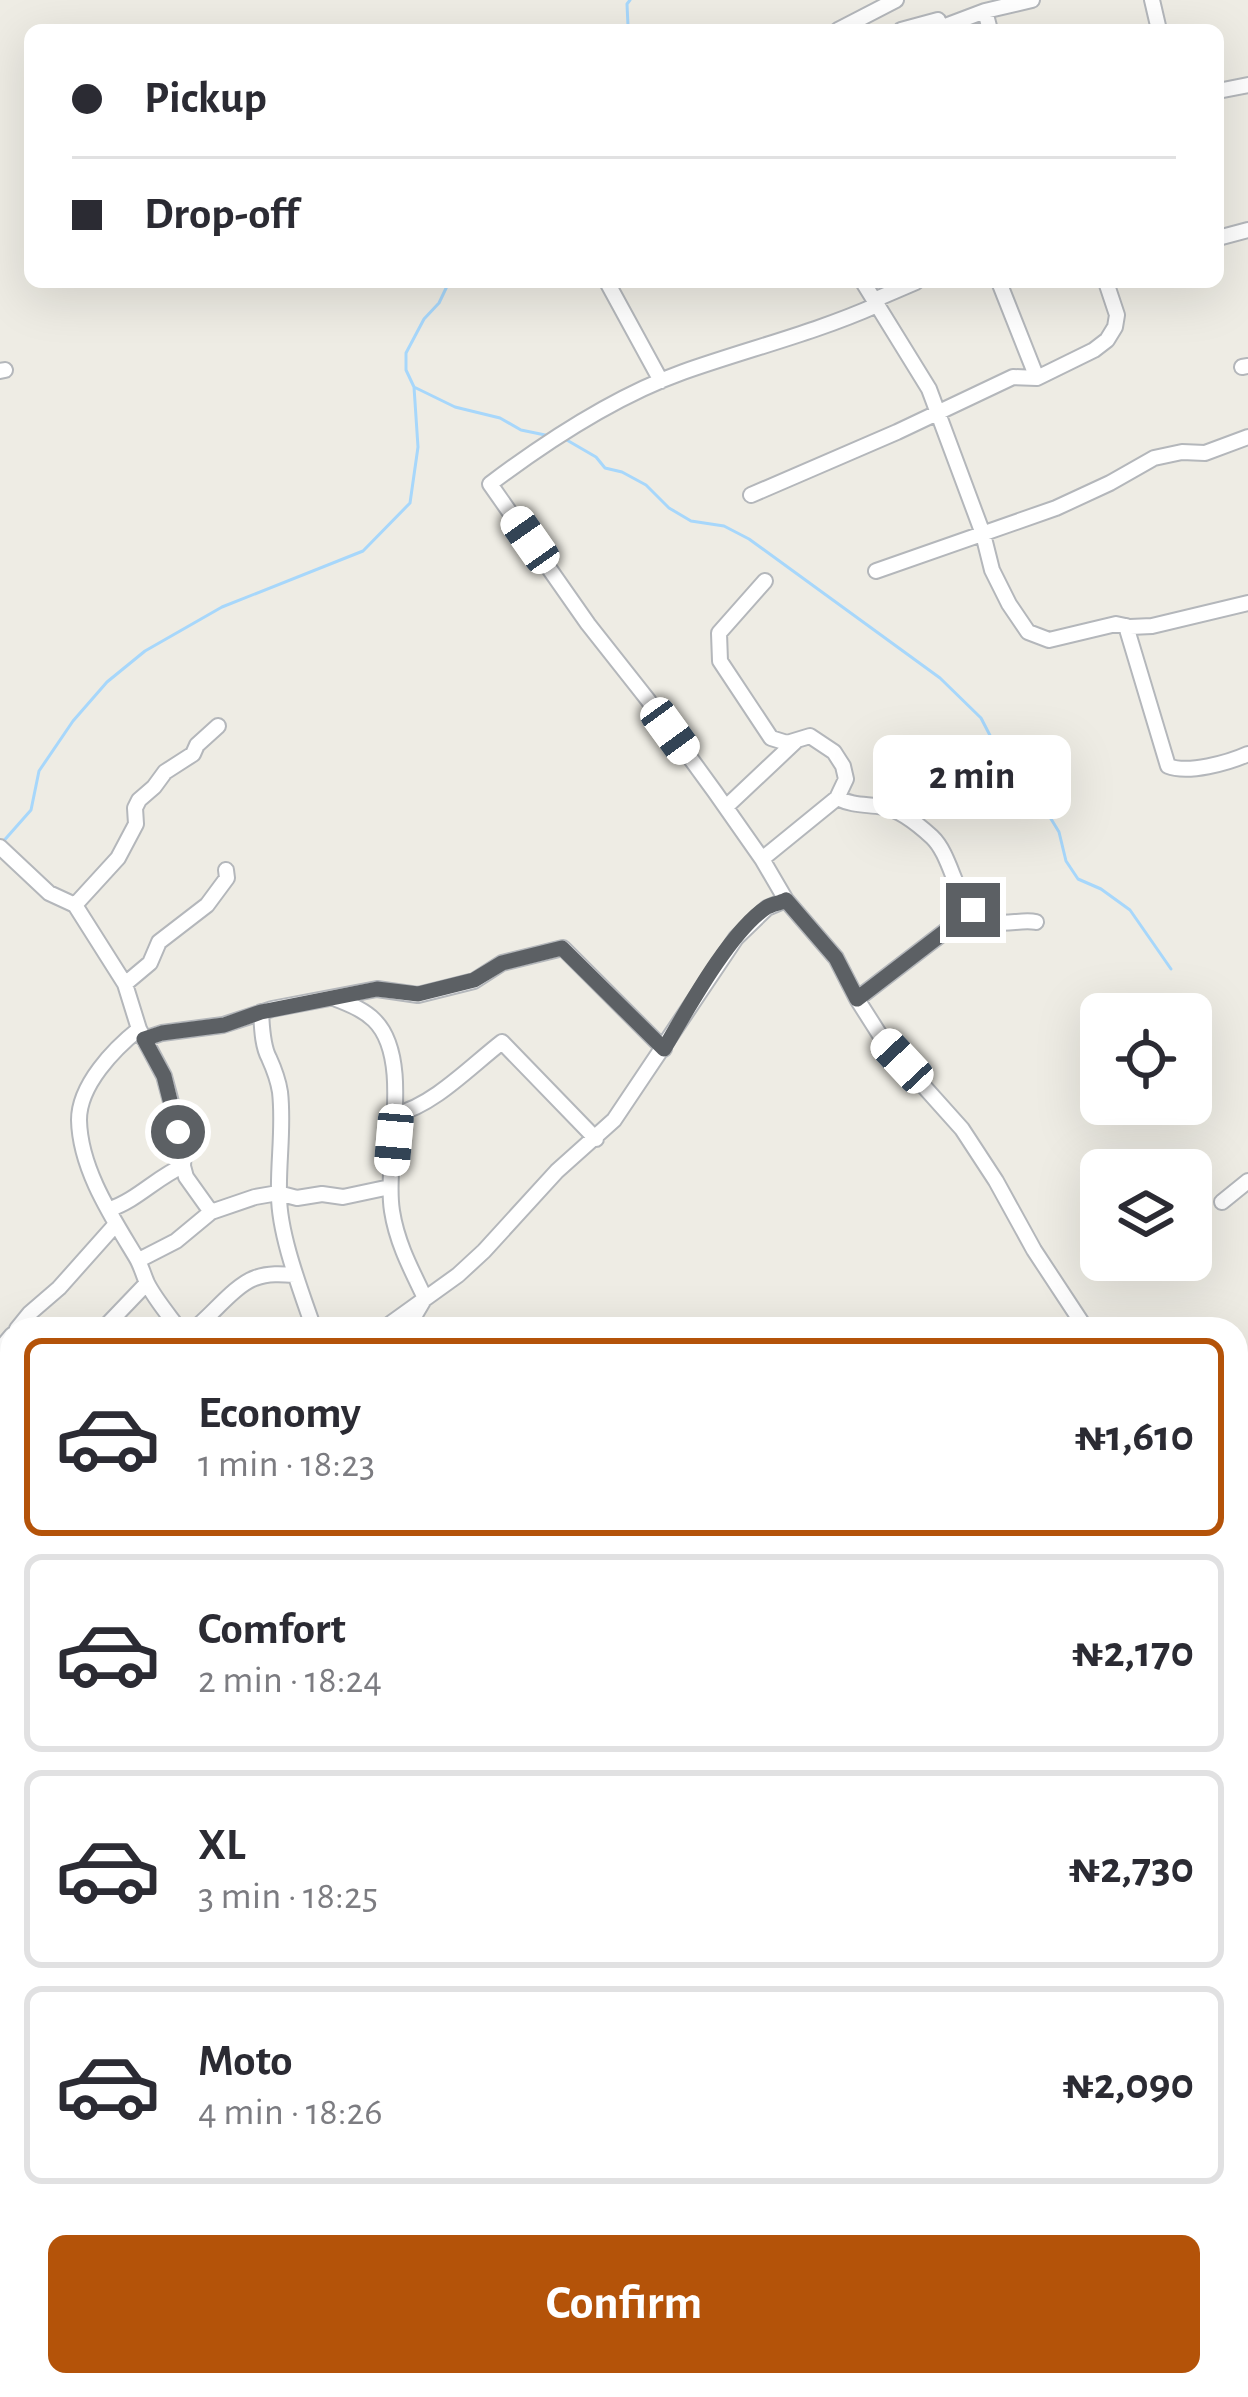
<!DOCTYPE html>
<html lang="en">
<head>
<meta charset="utf-8">
<style>
	body { margin:0; font-family:"Alegreya Sans",sans-serif; background:#f2f2f3; color:#2b2b33; height:100vh; display:flex; flex-direction:column; font-size:45px; white-space:nowrap }
	* { box-sizing:border-box; margin:0 }
	p { font-size:39px; color:#7c7c81 }
	.icon { flex:none; width:66px; height:66px; fill:none; stroke:currentColor; stroke-width:2; stroke-linecap:round; stroke-linejoin:round }
	.map { position:relative; flex:1; overflow:hidden }
	.panel { position:absolute; left:0px; top:1317px; width:1248px; height:1080px; display:flex; flex-direction:column; background:#fff; border-radius:36px 36px 0 0; box-shadow:0 12px 48px #0002 }
	.panel>* { flex:none }
	.banner { position:absolute; left:24px; top:24px; width:1200px; height:264px; border-radius:18px; box-shadow:0 12px 48px #0002; display:grid; align-content:center; height:264px; padding:0 48px; background:#fff }
	.tools { position:absolute; left:1080px; top:993px; display:grid; gap:24px }
	.tools a { display:grid; place-items:center; width:132px; height:132px; border-radius:18px; background:#fff; box-shadow:0 12px 48px #0002; font-size:60px }
	.end { position:absolute; width:54px; height:54px; margin:-27px; border:15px solid #5c6064; background:#fff; box-shadow:0 0 0 6px #fff }
	.from { border-radius:50% }
	.bubble { position:absolute; height:84px; border-radius:18px; background:#fff; box-shadow:0 12px 48px #0002; font-size:39px; font-weight:700; line-height:84px; text-align:center }
	.car { position:absolute; width:36px; height:72px; margin:-36px -18px; border-radius:15px; box-shadow:0 0 9px 3px #0007; background:linear-gradient(#fff 24%,#345 0 40%,#fff 0 76%,#345 0 86%,#fff 0) }
	.banner b { display:flex; align-items:center; gap:42px; height:114px; font-size:45px }
	.banner b+b { border-top:3px solid #e1e1e2 }
	.banner i { width:30px; height:30px; background:#2b2b33 }
	ul { padding:21px 0 0; list-style:none }
	li { display:flex; align-items:center; gap:36px; height:198px; margin:0 24px 18px; padding:0 24px; border:6px solid #e1e1e2; border-radius:18px }
	li div { flex:1 }
	li b { display:block; font-size:45px }
	li em { font-style:normal; font-weight:700 }
	li.current { border-color:#b45309 }
	li>.icon { width:108px; height:108px; stroke-width:1.5 }
	.action { display:flex; gap:24px; margin-top:auto; padding:24px 48px }
	.action a { flex:1; height:138px; border-radius:18px; background:#b45309; color:#fff; font-size:48px; font-weight:700; line-height:138px; text-align:center }
	.map>svg:first-child { display:block }
	.lines { fill:none; stroke-linecap:round; stroke-linejoin:round }
	.stream { stroke:#a7d7fb; stroke-width:3 }
	.minor-casing { stroke:#b4b7bb; stroke-width:18 }
	.minor { stroke:#fff; stroke-width:14 }
	.route { stroke:#5c6064; stroke-width:15 }
</style>
</head>
<body>
<div class="map">
<svg width="1248" height="2397" viewBox="0 0 1248 2397">
	<rect width="100%" height="100%" fill="#eeece4"/>
	<g class="lines">
		<path class="stream" d="M624,30L628,26L627,4L630,0
			M414,387L455,407L500,418L521,430L550,436
			M565,439L596,457L605,468L622,472L646,485L669,508L691,521L724,526L749,539L940,678L981,718L997,749L1045,809L1059,832L1066,861L1078,879L1101,889L1130,910L1171,969
			M1,844L31,810L39,771L73,721L107,682L145,651L222,607L363,551L410,503L418,447L414,387L406,370V353L424,319L439,303L449,282
			M0,1871V1886
			M0,1900V1942
			M0,1958L8,1968H12
			M0,2117L9,2099H12"/>
		<defs>
			<path id="minor" d="M1152,0L1159,30
				M985,11L990,30
				M838,30L896,0
				M901,30L938,20L940,28L985,11L1032,0
				M1218,91L1248,85
				M1218,238L1248,230
				M607,282L661,381
				M863,282L929,389L983,534L992,570L1009,604L1028,632L1049,640L1116,624L1130,627L1152,626L1248,603
				M999,282L1037,378
				M874,300L916,282
				M877,305C814,333 748,349 683,372C616,396 547,441 490,484L588,624L648,700L715,792L762,859L786,900L836,958L857,999L885,1043L962,1129L996,1181L1034,1250L1086,1329
				M1242,367L1248,366
				M0,371L5,370
				M751,495L897,432L1013,377L1037,378L1094,350L1107,340L1115,327L1117,315L1106,282
				M876,571L1056,508L1110,483L1154,458L1182,452L1205,453L1248,437
				M1126,626L1168,766C1188,774 1228,763 1248,754
				M837,798C854,806 866,804 883,807C899,809 920,826 932,837C955,859 955,912 989,921C1005,926 1021,919 1036,922
				M726,807L795,742
				M0,847L49,893L75,905L125,984L139,1029L164,1076L184,1150L183,1166L186,1177L211,1212
				M762,859L837,798L846,779L843,766L834,752L810,736L787,743L771,738L720,661L719,633L765,581
				M75,905L118,858L136,824L135,808L139,800L154,787L165,772L193,754L197,745L218,726
				M125,984L150,963L159,942L207,905L227,878L226,870
				M334,998C348,1004 363,1009 374,1020C414,1059 384,1160 392,1211C397,1243 411,1269 425,1298L415,1315L416,1329
				M857,999L973,910
				M261,1012C262,1026 262,1045 269,1058C274,1069 278,1079 280,1092C284,1127 278,1161 279,1195C279,1235 301,1291 314,1329
				M139,1029C114,1049 79,1085 79,1120C80,1169 112,1217 136,1257C141,1265 143,1274 147,1283C155,1299 168,1314 179,1329
				M144,1039L162,1033L223,1025L272,1009L377,989L418,995L474,981L502,963L563,948L664,1049
				M396,1114C433,1106 472,1065 502,1042L596,1139
				M1222,1202L1248,1181
				M110,1209C137,1200 157,1177 183,1166
				M139,1260L176,1241L211,1212L255,1197L278,1193L297,1198L322,1194L343,1197L390,1187
				M17,1329L30,1313L59,1288L116,1224
				M103,1329L147,1283
				M194,1329C212,1315 235,1285 255,1278C268,1273 282,1274 295,1275
				M383,1329L458,1275L484,1251L557,1171L614,1120L736,938L767,908L786,900
				M2,1347L12,1335
				M1236,1492L1248,1502
				M1236,2141L1248,2129
				M1236,2177L1248,2184
				M776,2385L787,2397
				M1095,2385L1100,2397
				M1215,2397V2390L1248,2382"/>
		</defs>
		<use href="#minor" class="minor-casing"/>
		<use href="#minor" class="minor"/>
	</g>
	<g class="lines">
		<path class="route" d="M178,1132L164,1076L144,1039L162,1033L224,1025L261,1012L377,989L418,994L474,980L502,963L562,948L664,1049C687,1010 730,931 767,907C773,904 780,903 786,900L836,958L857,999L973,910"/>
	</g>
</svg>
<div class="tools">
<a><svg class="icon" aria-label="locate" viewBox="0 0 24 24"><circle cx="12" cy="12" r="6"/><path d="M12 2v4M12 18v4M2 12h4M18 12h4"/></svg></a>
<a><svg class="icon" aria-label="layers" viewBox="0 0 24 24"><path d="M12 4l9 5-9 5-9-5zM3 14l9 5 9-5"/></svg></a>
</div>
<i class="end from" style="left:178px;top:1132px"></i>
<i class="end" style="left:973px;top:910px"></i>
<div class="bubble" style="left:873px;top:735px;width:198px">2 min</div>
<i class="car" style="left:530px;top:540px;rotate:325deg"></i>
<i class="car" style="left:670px;top:731px;rotate:144deg"></i>
<i class="car" style="left:902px;top:1061px;rotate:317deg"></i>
<i class="car" style="left:394px;top:1140px;rotate:185deg"></i>
<div class="banner">
<b><i class="from"></i>Pickup</b>
<b><i></i>Drop-off</b>
</div>
<section class="panel">
<ul>
<li class="current"><svg class="icon" aria-label="car" viewBox="0 0 24 24"><path d="M5 17H2v-5l4-1 3-4h7l3 4 3 1v5h-3M9 17h6M6 11h13"/><circle cx="7" cy="17" r="2"/><circle cx="17" cy="17" r="2"/></svg><div><b>Economy</b><p>1 min · 18:23</p></div><em>₦1,610</em></li>
<li><svg class="icon" aria-label="car" viewBox="0 0 24 24"><path d="M5 17H2v-5l4-1 3-4h7l3 4 3 1v5h-3M9 17h6M6 11h13"/><circle cx="7" cy="17" r="2"/><circle cx="17" cy="17" r="2"/></svg><div><b>Comfort</b><p>2 min · 18:24</p></div><em>₦2,170</em></li>
<li><svg class="icon" aria-label="car" viewBox="0 0 24 24"><path d="M5 17H2v-5l4-1 3-4h7l3 4 3 1v5h-3M9 17h6M6 11h13"/><circle cx="7" cy="17" r="2"/><circle cx="17" cy="17" r="2"/></svg><div><b>XL</b><p>3 min · 18:25</p></div><em>₦2,730</em></li>
<li><svg class="icon" aria-label="car" viewBox="0 0 24 24"><path d="M5 17H2v-5l4-1 3-4h7l3 4 3 1v5h-3M9 17h6M6 11h13"/><circle cx="7" cy="17" r="2"/><circle cx="17" cy="17" r="2"/></svg><div><b>Moto</b><p>4 min · 18:26</p></div><em>₦2,090</em></li>
</ul>
<div class="action"><a>Confirm</a></div>
</section>
</div>
</body>
</html>
